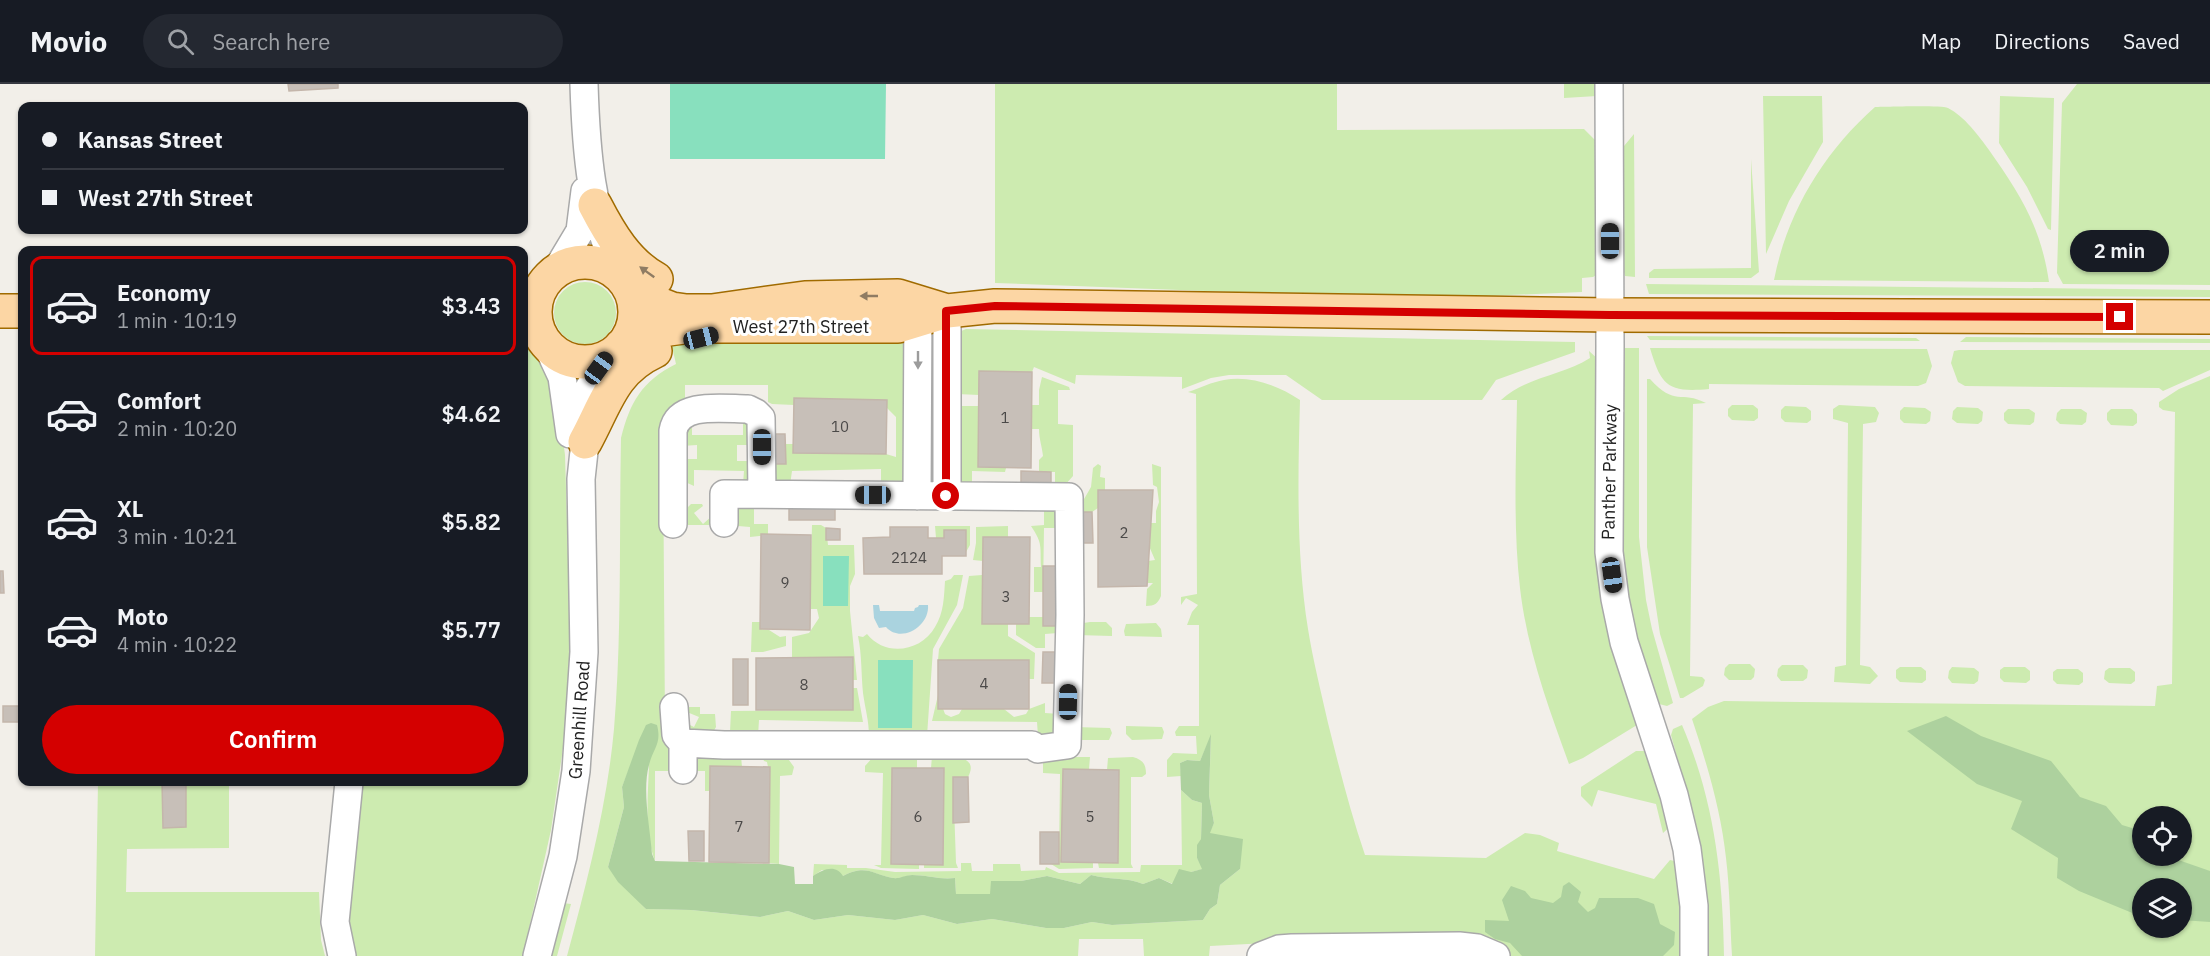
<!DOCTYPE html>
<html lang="en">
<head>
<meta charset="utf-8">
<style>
	body { margin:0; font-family:"IBM Plex Sans",sans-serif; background:#242831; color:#f1f3f6; height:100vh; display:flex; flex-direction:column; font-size:22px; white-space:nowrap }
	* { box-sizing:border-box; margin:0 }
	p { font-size:20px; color:#9ea1a6 }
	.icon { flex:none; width:33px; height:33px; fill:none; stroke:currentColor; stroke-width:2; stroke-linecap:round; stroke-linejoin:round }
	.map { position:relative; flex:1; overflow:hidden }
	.details { position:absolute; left:18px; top:162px; width:510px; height:540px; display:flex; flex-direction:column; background:#171b24; border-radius:12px; box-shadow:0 2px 4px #0004 }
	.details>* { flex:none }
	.banner { position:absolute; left:18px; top:18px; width:510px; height:132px; border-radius:12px; box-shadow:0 2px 4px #0004; display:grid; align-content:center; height:132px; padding:0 24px; background:#171b24 }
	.buttons { position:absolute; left:2132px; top:722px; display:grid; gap:12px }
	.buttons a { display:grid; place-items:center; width:60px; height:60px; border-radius:50%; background:#171b24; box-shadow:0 2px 4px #0004; font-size:30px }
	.end { position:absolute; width:27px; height:27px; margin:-14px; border:8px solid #d40000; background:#fff; box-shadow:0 0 0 3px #fff }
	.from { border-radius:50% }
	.bubble { position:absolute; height:42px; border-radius:21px; background:#171b24; box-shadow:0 2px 4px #0004; font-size:20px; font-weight:600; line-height:42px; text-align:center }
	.car { position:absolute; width:18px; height:36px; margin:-18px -9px; border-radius:8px; box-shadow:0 0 4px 2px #0007; background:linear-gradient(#222 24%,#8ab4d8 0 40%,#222 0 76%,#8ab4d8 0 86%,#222 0) }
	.banner b { display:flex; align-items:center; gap:21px; height:57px; font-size:22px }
	.banner b+b { border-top:2px solid #363941 }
	.banner i { width:15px; height:15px; background:#f1f3f6 }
	ul { padding:10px 0 0; list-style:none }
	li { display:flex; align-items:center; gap:18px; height:99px; margin:0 12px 9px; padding:0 12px; border:3px solid transparent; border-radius:12px }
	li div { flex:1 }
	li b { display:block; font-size:22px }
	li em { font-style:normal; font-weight:600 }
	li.on { border-color:#d40000 }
	li>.icon { width:54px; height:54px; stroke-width:1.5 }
	.action { display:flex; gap:12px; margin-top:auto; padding:12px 24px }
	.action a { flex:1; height:69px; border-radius:36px; background:#d40000; color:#fff; font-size:24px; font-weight:600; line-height:69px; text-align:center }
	header { display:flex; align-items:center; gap:36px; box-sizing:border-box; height:84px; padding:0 30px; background:#171b24; border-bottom:2px solid #363941 }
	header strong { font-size:28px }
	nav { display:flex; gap:33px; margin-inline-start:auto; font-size:21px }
	.search { width:420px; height:54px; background:#242831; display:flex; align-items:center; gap:15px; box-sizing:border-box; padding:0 21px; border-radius:33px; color:#9ea1a6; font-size:22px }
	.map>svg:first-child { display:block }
	.grass { fill:#cdebb0; fill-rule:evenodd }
	.forest { fill:#add19e }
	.pitch { fill:#88e0be }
	.water { fill:#aad3df }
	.building { fill:#c7bfb8; stroke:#c4b6ab; stroke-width:1.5 }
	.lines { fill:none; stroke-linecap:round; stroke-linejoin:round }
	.minor-casing { stroke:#a9a9a9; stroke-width:30 }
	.major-casing { stroke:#a06b00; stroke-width:36 }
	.minor { stroke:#fff; stroke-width:27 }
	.major { stroke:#fcd6a4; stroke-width:33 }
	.oneway { fill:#8f7c63 }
	.oneway2 { fill:#9c9c9c }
	.route { stroke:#d40000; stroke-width:8 }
	.labels { text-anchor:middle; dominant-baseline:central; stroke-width:6; stroke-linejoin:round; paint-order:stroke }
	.number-label { font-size:15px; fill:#4b4948 }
	.street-label { font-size:18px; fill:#222; stroke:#fff }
</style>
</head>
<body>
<header>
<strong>Movio</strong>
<div class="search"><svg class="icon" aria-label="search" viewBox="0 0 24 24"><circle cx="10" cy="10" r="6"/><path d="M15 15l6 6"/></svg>Search here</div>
<nav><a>Map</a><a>Directions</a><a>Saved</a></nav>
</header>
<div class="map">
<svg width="2210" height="872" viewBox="0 0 2210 872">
	<rect width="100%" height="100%" fill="#f2efe9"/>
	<path class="grass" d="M995,0H1337V46L1584,45L1599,60L1598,190L1593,193L1582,194V208L1463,213H1368L995,199Z
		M1564,0H1599L1597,12L1564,14Z
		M2077,0H2210V201L2063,200L2057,189L2062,19Z
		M1822,12L1823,58L1789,117L1766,170L1763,12Z
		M2000,12L2054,14L2051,146L2048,145L2027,103L1999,59Z
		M1875,23C1887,23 1940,21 1948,24C1964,32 1979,52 1989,66C2020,110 2041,143 2049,198L1774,196C1787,129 1823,69 1875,23Z
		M1634,50L1635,193L1625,192L1618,165L1624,62Z
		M1751,75L1759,188L1751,194H1649V189L1654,185L1751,184Z
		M554 229a31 31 0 1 1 62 0a31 31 0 1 1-62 0Z
		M1646,200L2210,206V213L1649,210Z
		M966,245L1575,258V268L1496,296L1482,316H1322L1286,291H1229L1211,294L1182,305V293L1076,291L1075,300L1034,283L1032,288H980L979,311L957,310L959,248Z
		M1647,252L1916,254L1920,257L1650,256Z
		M1966,253L2210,255V259L1960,258Z
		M906,254L904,396L900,399L881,402V385L792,387L790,401L776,398L773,380H785V360H794V369L886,370L896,373V333L887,324L886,316L795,314L794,321L772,320L768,318V301H685V315L663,362L665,640L669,656L671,687H655V777C644,748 648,712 649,681L628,688L622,703L624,723L608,783L646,825L691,826L760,833L788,827L814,836L848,831L895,836L923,831L957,840L992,835L1046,844H1064L1092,838L1112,841L1203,836L1210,825L1217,820L1220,801L1240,785L1209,749L1214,739L1209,711L1211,652L1200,677L1187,676L1180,679L1181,692L1167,693V676L1173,669L1197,670L1196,652H1176L1175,648L1179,642H1199V541H1187L1192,528L1198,521L1186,514L1181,521V513L1197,510L1196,310L1188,308C1200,304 1212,298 1224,296C1251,291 1279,302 1300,316C1298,392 1296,469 1308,545C1313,576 1321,608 1328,639C1339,683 1350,727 1365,771L1486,774L1525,749L1540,751L1559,759L1557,767L1654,795L1670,776L1679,778L1685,872H1507L1308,857L1210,862L1209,872H1144L1143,855H1079L1078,872H567C587,798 607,722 614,645C622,550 619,450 621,354C630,318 642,297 676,280L673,267L648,255Z
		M524,257L554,286L565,371L571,573L563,664L551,746L526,858L522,872H353L342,830L359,698H524Z
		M1623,264H1639V453L1646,516L1652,545L1673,619L1667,622L1659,620C1650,598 1639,574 1634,551C1616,462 1621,362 1620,272Z
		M1650,264L1927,265L1932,282L1926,299L1918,302L1709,300V305C1667,309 1661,301 1650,264Z
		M1959,266H2210V286L2163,307L2159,304L1965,302L1958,298L1951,279L1954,267Z
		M1589,267L1599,276L1637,641L1583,674L1569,680C1548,622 1527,565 1520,504C1513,442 1516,378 1517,316H1501C1525,293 1562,292 1590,274Z
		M2210,292V872H1732C1730,839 1730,807 1726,774C1721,727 1707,680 1692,635L1708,623L1724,617L2155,622L2157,602L2172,600L2175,328L2163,326L2159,323V318L2179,305ZM2142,732H2181V771H2142ZM2142,804H2181V843H2142Z
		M1042,293L1069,303L1070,306H1058V340L1073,341V392L1065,401L1055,402V388H1039V376L1043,372C1042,362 1039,355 1039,345H1031L1032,321H1039V306Z
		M1647,295H1650C1675,323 1681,306 1706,319L1693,320L1690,592L1702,593L1705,596L1703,602L1683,614H1680L1660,550L1647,463Z
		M1732,321H1753L1758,325V334L1754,337L1732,336L1728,332V325Z
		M1839,321L1875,323L1879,329L1876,338L1863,340L1860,581L1870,583L1878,592L1870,600L1834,598L1835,583L1846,581L1848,339L1833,335V325Z
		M957,322H979L978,383L1006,384L1005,388L972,387V402L961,400L956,381Z
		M1785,322L1806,323L1811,327V336L1807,339L1785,338L1781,334V326Z
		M1904,323L1925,324L1931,328L1930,337L1926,340L1904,339L1900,335V327Z
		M1957,323L1978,324L1983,328L1982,337L1978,340L1957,339L1952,335L1953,327Z
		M2008,325H2029L2035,329L2034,338L2030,341L2008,340L2004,336V329Z
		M2061,325H2081L2087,329L2086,338L2082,341L2060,340L2056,336L2057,329Z
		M2111,325H2132L2137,330V339L2133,342L2111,341L2107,336V329Z
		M743,336L751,340L752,361H737V377H752L751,400H743L744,387L694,386V402L683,397V375H697V361L682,362V346L692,339V351H743Z
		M1098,380L1101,382L1100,393L1105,394V406H1098V424L1092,428L1076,429L1091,403L1093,384Z
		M1152,380L1161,383V512C1158,519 1155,522 1146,522L1147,505L1153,499H1147L1148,477L1155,476L1149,462L1151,439H1156V427L1159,418L1157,403L1153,401Z
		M691,420H702L703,422L694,429L703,440L713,431V441H688V423Z
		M754,421V440H768V451L750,453V443L738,442L735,439L736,426L739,422Z
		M1044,422L1057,426L1059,444H1044L1043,508H1034V483H1041C1040,462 1043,460 1031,442L1044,441Z
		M812,441H821L826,444L828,461H854L855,490L850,502V527L857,596H853V573L792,574V553L809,549L819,534L817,525H810Z
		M935,442H970V461L966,468V446H944V454H936Z
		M1008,442V453H983V477L973,476L976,459V443Z
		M954,491H963L957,521L933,565L927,652H869C869,637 865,624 863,609C861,590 862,571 858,552L863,553L867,550C885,573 921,568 935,543C944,529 944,512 945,497L951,495Z
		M982,491L983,540H1008V552L1035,569L1034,595H1029V576H938L939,565L963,524L969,492Z
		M1029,533H1043V542H1058V549L1045,550V564H1036L1016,551V540H1029Z
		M752,538H760V545L769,546L780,553L786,552V562L763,568H751Z
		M1090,538H1106L1112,544V552L1076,551L1077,540Z
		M1156,539L1161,545L1162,553L1125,552L1124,547L1126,540Z
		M1729,580H1750L1755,585L1754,593L1751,596H1729L1724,591L1725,584Z
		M1782,581H1803L1808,586L1807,594L1803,597H1781L1777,592L1778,585Z
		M1900,583H1921L1926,587V596L1922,599L1900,598L1896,594V586Z
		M1952,583L1974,584L1979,588L1978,597L1974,600L1952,599L1948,594L1949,587Z
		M2004,583H2025L2030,587V596L2026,599L2004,598L2000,594V586Z
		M2109,584H2130L2135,588V597L2131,600L2109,599L2104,595L2105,587Z
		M2057,585H2078L2083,589V598L2079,601L2057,600L2053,596V588Z
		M853,604H857L863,638L759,636L758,652L730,648L731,627L853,626Z
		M938,611L945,630L951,633L959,630L962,625H1004L1014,633L1026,630L1029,625L1045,619V629L1060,630L1058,648L1049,653L1038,652L1037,638L932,637Z
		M685,623H700V630H715L716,643L712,650L693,652L682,637L694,643L699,633L682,626Z
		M1682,641C1714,715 1723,792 1724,872H1708L1702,776L1694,735L1671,651L1673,645Z
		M1126,642L1162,643L1164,648L1162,655L1132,656L1126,650Z
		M1074,643L1110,644L1112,649L1109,656H1079Z
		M1636,667H1644L1651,672L1673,740L1663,749L1656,720L1598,706L1592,723L1581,712V703Z
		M701,671L741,672L742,683L710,707H705V687H692L693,673Z
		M762,672H786L794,683L792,691L780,692L779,780L769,779L770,684L768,683L767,678L764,677Z
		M874,672L917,673V684H892L891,780H919V785L881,784L874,781H881L883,689L865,688V682Z
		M932,672C945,672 981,669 968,693H953L956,779L958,784H924V780H943L944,685L931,684Z
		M1061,673H1090L1089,685H1063L1061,778L1093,779V784L1059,785L1051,780H1059L1060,690L1043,689V677Z
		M1133,673C1143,676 1146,680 1146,690L1142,693H1131V780L1133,784H1099L1098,779H1118L1119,686H1107L1108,674Z
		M98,698H229V764L127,765L126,808H319L321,856L325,872H95Z
		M1181,706L1192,716L1202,719L1201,755L1197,774L1203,785L1191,788L1173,800L1159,794L1143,800C1126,793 1109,796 1091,791L1080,800L1047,792L1021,797H991V810H956L955,794C940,796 927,791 912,791C906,792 899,795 893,794C871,790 866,780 843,792L822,786L813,792L814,780L847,781V784H866L895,788L961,787V779H971L972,787H993V780H1020L1021,787L1045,786L1046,783L1059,789L1140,788L1141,781H1182Z
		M563,819L571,820L557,872H549Z"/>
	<path class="forest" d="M1946,632L1981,652L2051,677L2080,713L2106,722L2122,741L2142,747V771H2164L2210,787V838L2181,836V804H2142V833L2079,807L2057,794L2058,774L2011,745L2022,717L1977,700L1907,647Z
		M651,639L657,641C662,660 653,664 649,681C642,706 650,744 652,770L655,777L779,780L794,783L795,800H813V792C823,785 836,780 843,792C866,780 872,790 893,794C899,795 906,791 912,791C927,791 940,796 955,794L956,810H990L991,797H1021L1047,792L1080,800L1091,791C1109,796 1126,793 1143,800L1159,794L1172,800L1179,785L1191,788L1202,785L1197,774V761L1201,755L1202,719L1192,716L1181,706L1180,679L1187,676L1200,677L1211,650L1209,711L1214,739L1210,749L1243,755L1240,785L1220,801L1217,820L1210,825L1203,836L1112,841L1092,838L1064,844H1046L992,835L957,840L923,831L895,836L848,831L814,836L788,827L760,833L691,826L646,825L618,798L608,783L624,723L622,703L639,656L646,641Z
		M1569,798L1581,808L1578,818L1588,828L1595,824L1599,814H1638L1654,820L1660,840L1675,848L1674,861L1663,872H1522L1510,859L1495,855L1485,848V836L1509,837L1502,816L1511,802L1525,807L1531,814L1553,819L1561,813L1563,802Z"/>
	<path class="pitch" d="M670,0H886L885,75H670Z
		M823,472H849L848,522H823Z
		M878,576H913L912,644H878Z"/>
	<path class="water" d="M873,521H879L880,527H914L915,524L918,523L919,521H928C930,542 901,560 886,543L879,544L874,534Z"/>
	<path class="building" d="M288,0H338V4L289,7Z
		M979,287L1032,288L1031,384L978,383Z
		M794,314L887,316L886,370L793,369Z
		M769,350H785L786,380H770Z
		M1021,387L1051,388V404L1021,403Z
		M1098,406H1153L1147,502L1098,503Z
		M789,421H835V436H789Z
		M1077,428H1092L1093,459H1077Z
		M890,443H928V454H944V446H966V472H942V490H864L863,454L890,453Z
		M826,444L840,445V456H826Z
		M761,450L811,451L810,546L760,545Z
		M983,453H1030L1029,540H982Z
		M1043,482H1058V542H1043Z
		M0,487H3L4,509H0Z
		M1043,568H1058V599H1042Z
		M853,573V626H756V574Z
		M733,575H748V621H733Z
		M938,576H1029V625H938Z
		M3,622H22V638H3Z
		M710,682L770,683L769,779L709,778Z
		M892,684H944L943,781L891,780Z
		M1063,685L1119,686L1118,779L1061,778Z
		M953,693H968L969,738L953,739Z
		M162,698H186V743L163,744Z
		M688,747H704V777H689Z
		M1040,748H1059V780H1040Z"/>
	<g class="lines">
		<defs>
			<path id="minor" d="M584,0C586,67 591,131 619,193
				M1609,0L1610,261L1609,468L1615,515L1624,558L1674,711L1687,765L1694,822V872
				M556,187L580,147L585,107
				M947,227V412
				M547,261L562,293L570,350
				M917,412L918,218
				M673,440V347C678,317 724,325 748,325L756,329L761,334L762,410
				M674,623L676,651L683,659V686
				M683,659L724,661H1032L1038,665L1067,661L1070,531L1069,413L724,410V439
				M342,872L335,838L349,698
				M537,872L563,772L576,687L584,568L581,395L585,358L584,332L588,306L607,273
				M1261,872L1279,865L1292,864L1459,862L1477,864L1496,872"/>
			<path id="major" d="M595,121C610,150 627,179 656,195
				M535 228a50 50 0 1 1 100 0a50 50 0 1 1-100 0Z
				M626,199L644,214L672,225L686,227H712L805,214L898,212L947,227
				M0,227H22
				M621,262C642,248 666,245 691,242H898L947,227L995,222L1610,231L2210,233
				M585,358C606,320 612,287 655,267"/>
		</defs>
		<use href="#minor" class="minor-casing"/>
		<use href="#major" class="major-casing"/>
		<use href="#minor" class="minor"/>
		<use href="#major" class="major"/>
	</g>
	<defs><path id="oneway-solid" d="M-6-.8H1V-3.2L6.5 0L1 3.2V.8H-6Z" transform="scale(1.5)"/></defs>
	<g class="oneway">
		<use href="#oneway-solid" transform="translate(647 188) rotate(-144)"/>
		<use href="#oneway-solid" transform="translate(869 212) rotate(180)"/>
	</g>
	<use class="oneway2" href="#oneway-solid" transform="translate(918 276) rotate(90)"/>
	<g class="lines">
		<path class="route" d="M946,412V227L995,222L1610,231L2120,233"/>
	</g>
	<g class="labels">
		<g class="number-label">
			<text x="1005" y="333">1</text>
			<text x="840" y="342">10</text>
			<text x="1124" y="448">2</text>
			<text x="909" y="473">2124</text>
			<text x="785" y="498">9</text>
			<text x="1006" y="512">3</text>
			<text x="984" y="599">4</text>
			<text x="804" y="600">8</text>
			<text x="918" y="732">6</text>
			<text x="1090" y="732">5</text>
			<text x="739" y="742">7</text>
		</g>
		<g class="street-label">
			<text x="801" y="242">West 27th Street</text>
			<text transform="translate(1609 388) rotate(-89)">Panther Parkway</text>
			<text transform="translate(579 636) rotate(-86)">Greenhill Road</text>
		</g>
	</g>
</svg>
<div class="buttons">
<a><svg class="icon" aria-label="locate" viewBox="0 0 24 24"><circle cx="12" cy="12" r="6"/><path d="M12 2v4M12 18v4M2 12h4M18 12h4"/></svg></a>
<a><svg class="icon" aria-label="layers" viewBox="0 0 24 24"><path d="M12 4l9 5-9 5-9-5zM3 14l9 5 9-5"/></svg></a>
</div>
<i class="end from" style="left:946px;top:412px"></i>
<i class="end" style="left:2120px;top:233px"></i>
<div class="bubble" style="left:2070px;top:146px;width:99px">2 min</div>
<i class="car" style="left:1610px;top:157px;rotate:0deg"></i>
<i class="car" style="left:701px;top:254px;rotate:76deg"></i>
<i class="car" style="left:599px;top:284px;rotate:36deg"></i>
<i class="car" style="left:762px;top:363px;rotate:180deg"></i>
<i class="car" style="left:873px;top:411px;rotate:270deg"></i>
<i class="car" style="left:1612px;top:491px;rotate:172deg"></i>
<i class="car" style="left:1068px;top:618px;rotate:1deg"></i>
<div class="banner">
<b><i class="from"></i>Kansas Street</b>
<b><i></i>West 27th Street</b>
</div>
<section class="details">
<ul>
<li class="on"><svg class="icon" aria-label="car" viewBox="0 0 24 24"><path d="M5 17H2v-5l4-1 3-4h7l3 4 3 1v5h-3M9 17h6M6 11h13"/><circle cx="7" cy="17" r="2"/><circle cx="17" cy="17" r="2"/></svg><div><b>Economy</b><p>1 min · 10:19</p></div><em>$3.43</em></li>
<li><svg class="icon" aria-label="car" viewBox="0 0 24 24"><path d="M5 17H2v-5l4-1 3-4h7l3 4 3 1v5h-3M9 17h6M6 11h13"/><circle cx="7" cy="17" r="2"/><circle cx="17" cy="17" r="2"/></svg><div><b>Comfort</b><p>2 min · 10:20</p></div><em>$4.62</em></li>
<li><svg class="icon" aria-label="car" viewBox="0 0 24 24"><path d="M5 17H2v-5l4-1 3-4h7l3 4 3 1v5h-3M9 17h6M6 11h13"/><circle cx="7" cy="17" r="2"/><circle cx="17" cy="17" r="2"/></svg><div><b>XL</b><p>3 min · 10:21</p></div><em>$5.82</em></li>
<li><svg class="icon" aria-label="car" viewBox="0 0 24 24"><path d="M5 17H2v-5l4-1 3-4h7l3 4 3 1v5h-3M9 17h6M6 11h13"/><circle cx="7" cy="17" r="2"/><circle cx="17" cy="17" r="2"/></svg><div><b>Moto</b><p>4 min · 10:22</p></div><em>$5.77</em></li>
</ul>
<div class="action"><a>Confirm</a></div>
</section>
</div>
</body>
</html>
